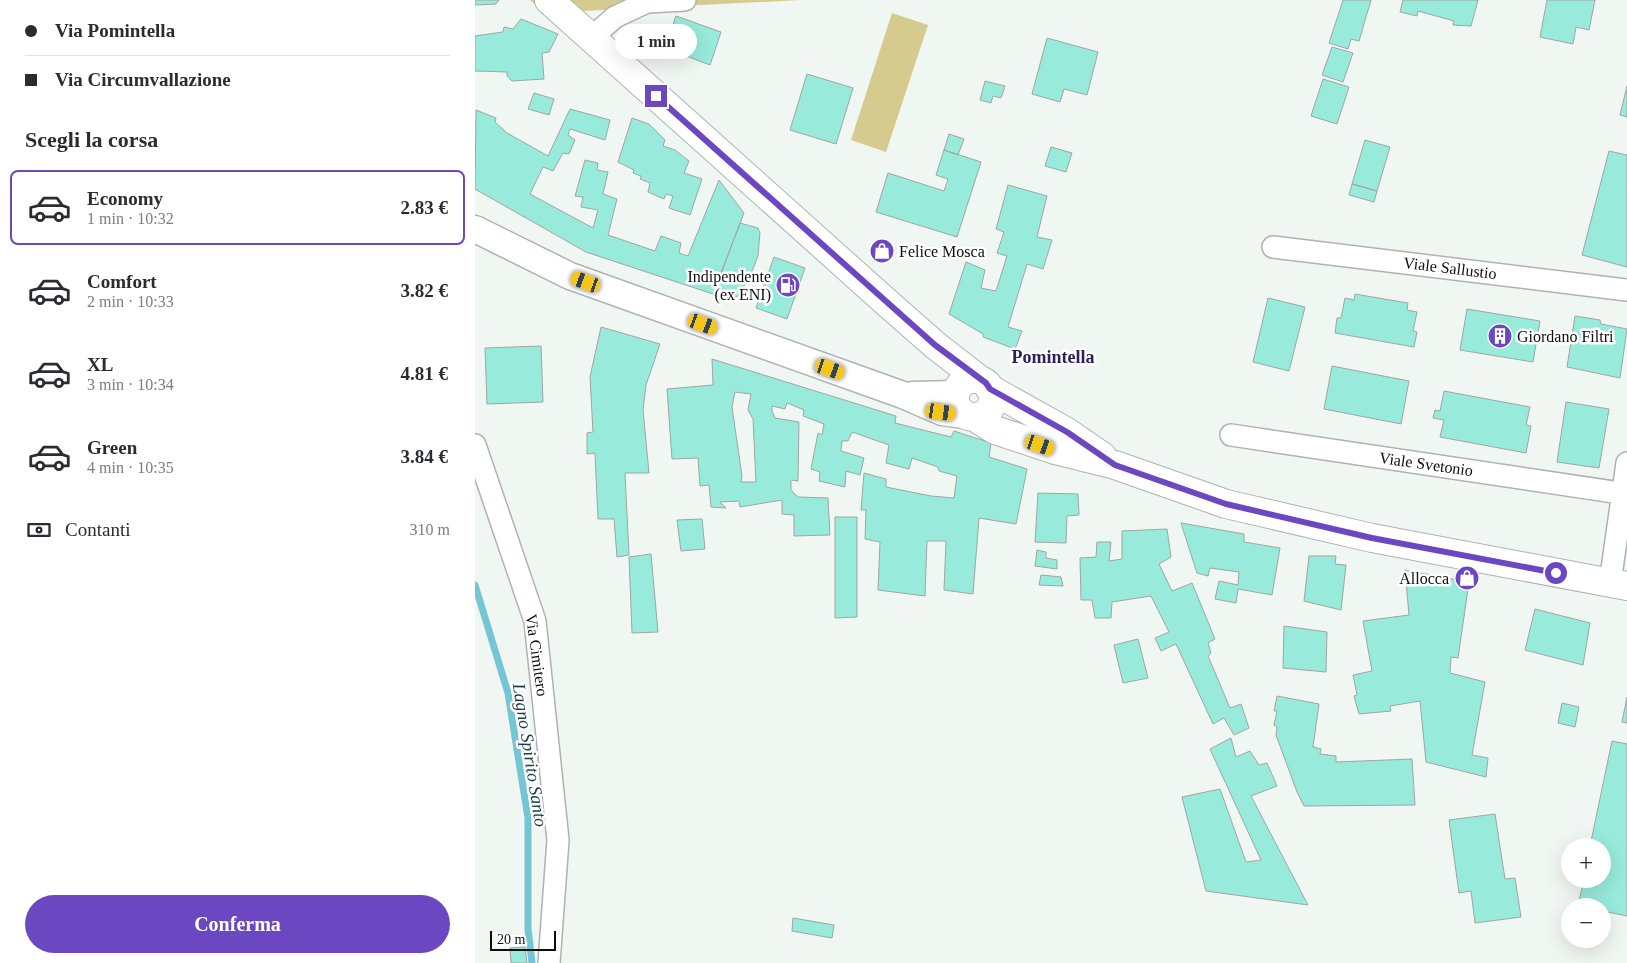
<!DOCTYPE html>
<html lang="it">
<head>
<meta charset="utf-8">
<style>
	body { margin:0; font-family:Georgia,serif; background:#f7f7f7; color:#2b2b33; height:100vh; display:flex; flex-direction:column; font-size:19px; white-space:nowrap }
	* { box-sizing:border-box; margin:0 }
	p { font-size:16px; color:#7c7c81 }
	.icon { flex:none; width:28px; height:28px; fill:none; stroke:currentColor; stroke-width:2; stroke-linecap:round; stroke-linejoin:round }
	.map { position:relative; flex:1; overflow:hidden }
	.panel { display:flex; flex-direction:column; background:#fff; width:475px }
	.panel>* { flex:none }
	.top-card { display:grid; align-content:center; height:110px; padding:0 25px; background:#fff }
	.tools { position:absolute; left:1086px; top:838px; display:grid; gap:10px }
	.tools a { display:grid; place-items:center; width:50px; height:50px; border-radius:50%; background:#fff; box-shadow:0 5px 20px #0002; font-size:25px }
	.scale { position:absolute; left:15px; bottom:12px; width:66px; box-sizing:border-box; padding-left:5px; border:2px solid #0c0d0c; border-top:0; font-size:14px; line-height:18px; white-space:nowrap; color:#0c0d0c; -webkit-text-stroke:4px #fff; paint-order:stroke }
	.end { position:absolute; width:22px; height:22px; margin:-11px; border:6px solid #6b48c1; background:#fff; box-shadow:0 0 0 2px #fff }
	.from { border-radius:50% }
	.bubble { position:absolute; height:35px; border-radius:18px; background:#fff; box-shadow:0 5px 20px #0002; font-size:16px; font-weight:700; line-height:35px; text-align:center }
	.car { position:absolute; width:15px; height:30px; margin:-15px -8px; border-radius:6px; box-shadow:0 0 4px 1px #0007; background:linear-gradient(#f5c518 24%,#345 0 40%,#f5c518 0 76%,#345 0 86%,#f5c518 0) }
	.top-card b { display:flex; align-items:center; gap:18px; height:48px; font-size:19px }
	.top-card b+b { border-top:1px solid #e1e1e2 }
	.top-card i { width:12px; height:12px; background:#2b2b33 }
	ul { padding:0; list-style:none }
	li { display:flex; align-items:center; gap:15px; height:75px; margin:0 10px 8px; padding:0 15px; border:2px solid transparent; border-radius:8px }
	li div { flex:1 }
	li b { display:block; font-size:19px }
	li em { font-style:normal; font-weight:700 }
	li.on { border-color:#6b48c1 }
	li>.icon { width:45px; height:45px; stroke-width:1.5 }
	h2 { padding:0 25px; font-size:22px; line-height:60px }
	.pay { display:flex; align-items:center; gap:12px; height:55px; padding:0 25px; font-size:19px }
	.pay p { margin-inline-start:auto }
	.action { display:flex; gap:10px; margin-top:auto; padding:10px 25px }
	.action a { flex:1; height:58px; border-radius:30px; background:#6b48c1; color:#fff; font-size:20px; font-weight:700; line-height:58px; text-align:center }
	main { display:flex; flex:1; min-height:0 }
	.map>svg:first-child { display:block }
	.green { fill:#d5cb8f }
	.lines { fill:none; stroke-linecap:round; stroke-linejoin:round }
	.stream { stroke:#74c6d4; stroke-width:7 }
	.building { fill:#98eadb; stroke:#9fa6a4; fill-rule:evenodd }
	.minor-casing { stroke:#aeb3af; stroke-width:24 }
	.tertiary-casing { stroke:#aeb3af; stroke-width:29 }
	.secondary-casing { stroke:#aeb3af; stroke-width:30 }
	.minor { stroke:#fff; stroke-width:21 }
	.tertiary { stroke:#fff; stroke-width:26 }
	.secondary { stroke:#fff; stroke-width:28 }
	.route { stroke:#6b48c1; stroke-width:6 }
	.labels { text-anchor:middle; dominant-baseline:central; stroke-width:5; stroke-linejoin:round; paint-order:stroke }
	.poi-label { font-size:16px; fill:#0c0d0c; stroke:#fff; text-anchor:start }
	.street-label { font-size:16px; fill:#0c0d0c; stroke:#fff }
	.neighbourhood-label { font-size:18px; font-weight:bold; fill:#30205a; stroke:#fff }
	.water-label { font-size:18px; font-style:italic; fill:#194047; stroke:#fff }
</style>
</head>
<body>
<main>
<section class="panel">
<div class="top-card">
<b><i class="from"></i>Via Pomintella</b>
<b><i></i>Via Circumvallazione</b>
</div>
<h2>Scegli la corsa</h2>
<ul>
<li class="on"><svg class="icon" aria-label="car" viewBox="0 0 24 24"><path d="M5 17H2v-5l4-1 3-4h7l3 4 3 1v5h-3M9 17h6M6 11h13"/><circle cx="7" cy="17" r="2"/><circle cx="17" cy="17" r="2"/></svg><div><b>Economy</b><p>1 min · 10:32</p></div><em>2.83 €</em></li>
<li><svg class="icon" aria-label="car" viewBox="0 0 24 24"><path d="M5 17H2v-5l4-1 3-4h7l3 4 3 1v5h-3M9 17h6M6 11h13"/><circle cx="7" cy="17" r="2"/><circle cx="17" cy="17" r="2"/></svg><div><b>Comfort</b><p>2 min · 10:33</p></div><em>3.82 €</em></li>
<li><svg class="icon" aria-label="car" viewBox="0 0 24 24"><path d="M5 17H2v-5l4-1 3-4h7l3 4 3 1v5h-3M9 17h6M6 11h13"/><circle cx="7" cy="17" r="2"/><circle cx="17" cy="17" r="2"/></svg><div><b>XL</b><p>3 min · 10:34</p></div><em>4.81 €</em></li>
<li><svg class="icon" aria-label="car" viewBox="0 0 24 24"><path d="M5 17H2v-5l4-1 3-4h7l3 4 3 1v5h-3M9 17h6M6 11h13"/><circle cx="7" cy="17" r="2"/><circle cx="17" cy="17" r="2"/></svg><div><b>Green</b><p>4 min · 10:35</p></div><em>3.84 €</em></li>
</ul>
<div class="pay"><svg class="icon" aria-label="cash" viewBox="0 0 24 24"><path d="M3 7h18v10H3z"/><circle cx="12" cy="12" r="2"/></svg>Contanti<p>310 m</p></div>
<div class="action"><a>Conferma</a></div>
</section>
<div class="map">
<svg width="1152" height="963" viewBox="0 0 1152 963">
	<rect width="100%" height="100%" fill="#f0f6f1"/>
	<path class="green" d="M55,0H326L69,13Z
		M417,13L453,25L411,152L376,140Z"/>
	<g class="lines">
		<path class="stream" d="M0,585L33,693L53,818V929L57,963"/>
	</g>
	<path class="building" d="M0,0H24L21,4L0,5Z
		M868,0H896L884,41L876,39L873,49L854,43Z
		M928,0H1003L996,26L978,25L979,21L943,11L942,16L925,12Z
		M1072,0H1120L1114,30L1101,27L1098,44L1065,37Z
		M201,16L246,32L235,65L190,48Z
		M46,19L83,34L74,52L67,53L69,79L37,81L32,76V72L0,71V36L28,32L29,27L38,29Z
		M572,38L623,52L612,95L589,89L585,102L557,94Z
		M857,47L878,53L868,82L847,75Z
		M332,74L378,88L361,144L315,130Z
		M848,79L874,87L862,124L836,116Z
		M510,81L530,86L526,98L518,96L516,103L505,100Z
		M1152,86V117L1145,115Z
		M59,93L79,99L74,115L53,109Z
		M95,109L135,120L130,140L95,129L93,135L100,140L94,154L88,153L78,171L68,167L55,194L118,228L123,210L106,207L108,197L100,196L110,160L123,163L122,170L133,172L128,194L142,199L133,235L180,251L186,236L206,243L204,253L213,256L244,180L269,213L238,294L111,252L0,189L1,110L21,118L20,122L32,133L73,156Z
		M157,118L174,124L190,140L188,146L200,150L214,161L209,173L227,179L215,215L194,208L198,196L191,194L189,199L173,192L175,183L165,179L166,176L158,173L159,170L143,162Z
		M474,134L489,139L483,155L469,150Z
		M890,140L915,147L902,191L877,184Z
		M576,147L597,153L591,172L570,166Z
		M469,150L506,162L482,237L401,212L413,173L469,191L473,179L461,175Z
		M1134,151L1152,155V267L1107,255Z
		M877,184L902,191L899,202L874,195Z
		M533,185L572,196L562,237L577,240L568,269L552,264L533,327L547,331L540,349L508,337V334L474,314L491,262L510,270L506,288L521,291L532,256L522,253L529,232L521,229Z
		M265,223L283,228L285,233L283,256L275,276L263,296L259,298L240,290Z
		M299,257L330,268L312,319L281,308Z
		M880,294L933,303L932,310L942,312L938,331L942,332L939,347L860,333L862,318H866L870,298L879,300Z
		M793,298L830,307L814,371L778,362Z
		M992,309L1065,321L1058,362L985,350Z
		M1100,316L1125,320L1126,324L1152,329L1145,378L1092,367Z
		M126,327L185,344L171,385L168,410L174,473H150L154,555L142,557L139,519H123L120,453L112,454V433L118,432L115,377Z
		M66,346L68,402L12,404L10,348Z
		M237,359L421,416L420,423L476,437L479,431L516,443L514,457L552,469L541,524L504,518L498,594L469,590L471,541H452L450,596L403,590L405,542L390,539L391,510H386L389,473L411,479V487L456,496L479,498L482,476L464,471L463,467L437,458L434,469L411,463L414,445L377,432L373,441H367L366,451L389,458L385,475L371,471L370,487L344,481L345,472L336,469L343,433L347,435L349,424L328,416L329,410L312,403L310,409L297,406V411L300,418L324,422L323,481L316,480V490L323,497L353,498L355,535L319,536V515L307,514V500L265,507L264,501L245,502L251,508L236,507L234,485L225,486L223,458L197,459L192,389L238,385ZM260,392L276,394L273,410L278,419L281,482H266L267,476L257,407Z
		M857,366L934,381L926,424L849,409Z
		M969,391L1055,407L1051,425L1056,426L1051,453L965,437L969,420L958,418L960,410L965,411Z
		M1091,402L1134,409L1124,468L1082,462Z
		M563,493L603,494L604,515L592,516L591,543L560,542Z
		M360,517H382V617L360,618Z
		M227,519L230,549L206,551L202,520Z
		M706,523L769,534V542L805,548L797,595L763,589L761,603L740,599L744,581L763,585L764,572L735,568L733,576L722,573Z
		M692,529L696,557L684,564L697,591L717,583L740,639L733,643L736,653L733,656L755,708L766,704L774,728L759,735L749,718L738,724L701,644L686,651L680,638L694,632L676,596L637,602L636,618H620L617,600H606L605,558L621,557L622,542H636L634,561L647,559V531Z
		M562,550L571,552V558L582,560V569L560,566Z
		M176,554L183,632L157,633L154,557Z
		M834,556H861L860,564L871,565L866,610L829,601Z
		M930,570L994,582L983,658L976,657L975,673L1010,682L997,755L1013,758L1011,777L951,762L945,701L915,706L916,711L884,714L879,696L882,695L878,675L897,671L888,621L934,615Z
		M566,575L586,577L588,586L564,585Z
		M1060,609L1115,623L1108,665L1050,650Z
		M809,626L852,632L851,672L808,668Z
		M663,639L673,678L648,683L639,645Z
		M802,696L844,704L838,747L846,749L845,754L861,756V762L937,759L940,805L829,806L822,792L801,735L802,727L799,725L802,711H799Z
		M1152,697V723L1147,722Z
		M1087,703L1104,707L1100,727L1083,723Z
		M756,738L761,757L775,751L784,765L792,763L802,786L776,796L833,905L731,891L707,797L745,789L771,862L786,860L735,749Z
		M1137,741L1152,744V916L1128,911V906H1103L1109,879H1128V846H1115Z
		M1020,814L1030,879L1040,878L1046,917L1000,923L996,891L984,893L974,820Z
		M318,918L359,925L357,938L317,931Z
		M50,947L52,963H36L35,948Z"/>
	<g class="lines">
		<defs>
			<path id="minor" d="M116,38L140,17L172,2L210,0
				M798,247L1152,290
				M756,435L1152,494
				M0,445L60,621L83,840L74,963
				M1135,583L1152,463"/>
			<path id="tertiary" d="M0,229L95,276L428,395L467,412L489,415
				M438,395L480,394"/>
			<path id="secondary" d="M74,0L410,301L460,345L505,380
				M480 398a19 19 0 1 1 38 0a19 19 0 1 1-38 0Z
				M515,389L592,432L627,456
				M501,418L520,430L580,450L640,465L751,504L897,538L1152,586"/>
		</defs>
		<use href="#minor" class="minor-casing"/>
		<use href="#tertiary" class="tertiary-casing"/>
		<use href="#secondary" class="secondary-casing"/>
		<use href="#minor" class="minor"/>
		<use href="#tertiary" class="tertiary"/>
		<use href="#secondary" class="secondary"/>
	</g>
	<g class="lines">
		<path class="route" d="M181,96L460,345L511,383L515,389L592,432L640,465L751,504L897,538L1081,573"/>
	</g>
	<defs>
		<symbol id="shop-disc" viewBox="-11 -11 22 22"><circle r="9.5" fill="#6b48c1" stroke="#fff"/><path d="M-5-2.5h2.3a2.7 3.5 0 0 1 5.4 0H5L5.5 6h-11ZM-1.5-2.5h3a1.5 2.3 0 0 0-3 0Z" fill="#fff"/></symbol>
		<symbol id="fuel-disc" viewBox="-11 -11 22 22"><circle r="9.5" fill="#6b48c1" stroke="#fff"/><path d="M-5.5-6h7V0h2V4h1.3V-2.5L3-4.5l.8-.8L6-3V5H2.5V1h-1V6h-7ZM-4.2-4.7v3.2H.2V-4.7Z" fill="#fff"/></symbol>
		<symbol id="building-disc" viewBox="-11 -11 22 22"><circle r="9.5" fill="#6b48c1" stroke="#fff"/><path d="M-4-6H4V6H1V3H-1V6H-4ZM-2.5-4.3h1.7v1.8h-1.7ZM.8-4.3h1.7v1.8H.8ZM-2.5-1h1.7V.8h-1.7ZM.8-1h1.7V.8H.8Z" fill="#fff"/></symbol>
	</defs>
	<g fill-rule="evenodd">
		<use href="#shop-disc" x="393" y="237" width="28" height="28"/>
		<use href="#fuel-disc" x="299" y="271" width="28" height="28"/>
		<use href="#building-disc" x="1011" y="322" width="28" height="28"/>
		<use href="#shop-disc" x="978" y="564" width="28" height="28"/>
	</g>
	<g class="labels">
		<g class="poi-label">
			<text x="424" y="251">Felice Mosca</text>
			<text x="296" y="276" text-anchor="end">Indipendente<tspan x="296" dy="18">(ex ENI)</tspan></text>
			<text x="1042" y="336">Giordano Filtri</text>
			<text x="974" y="578" text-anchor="end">Allocca</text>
		</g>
		<g class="street-label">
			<text transform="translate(975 268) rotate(7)">Viale Sallustio</text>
			<text transform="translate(951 464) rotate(8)">Viale Svetonio</text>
			<text transform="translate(62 655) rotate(82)">Via Cimitero</text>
		</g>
		<g class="neighbourhood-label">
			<text x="578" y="357">Pomintella</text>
		</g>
		<g class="water-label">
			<text transform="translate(55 755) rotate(81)">Lagno Spirito Santo</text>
		</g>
	</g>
</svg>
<div class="tools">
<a>+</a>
<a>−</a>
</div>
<div class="scale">20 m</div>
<i class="end from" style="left:1081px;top:573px"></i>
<i class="end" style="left:181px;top:96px"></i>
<div class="bubble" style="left:140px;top:24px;width:82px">1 min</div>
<i class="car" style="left:111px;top:282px;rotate:290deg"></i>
<i class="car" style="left:228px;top:324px;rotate:110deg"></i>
<i class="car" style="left:355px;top:369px;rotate:109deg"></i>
<i class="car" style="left:466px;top:412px;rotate:98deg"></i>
<i class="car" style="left:565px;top:445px;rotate:109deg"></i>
</div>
</main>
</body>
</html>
